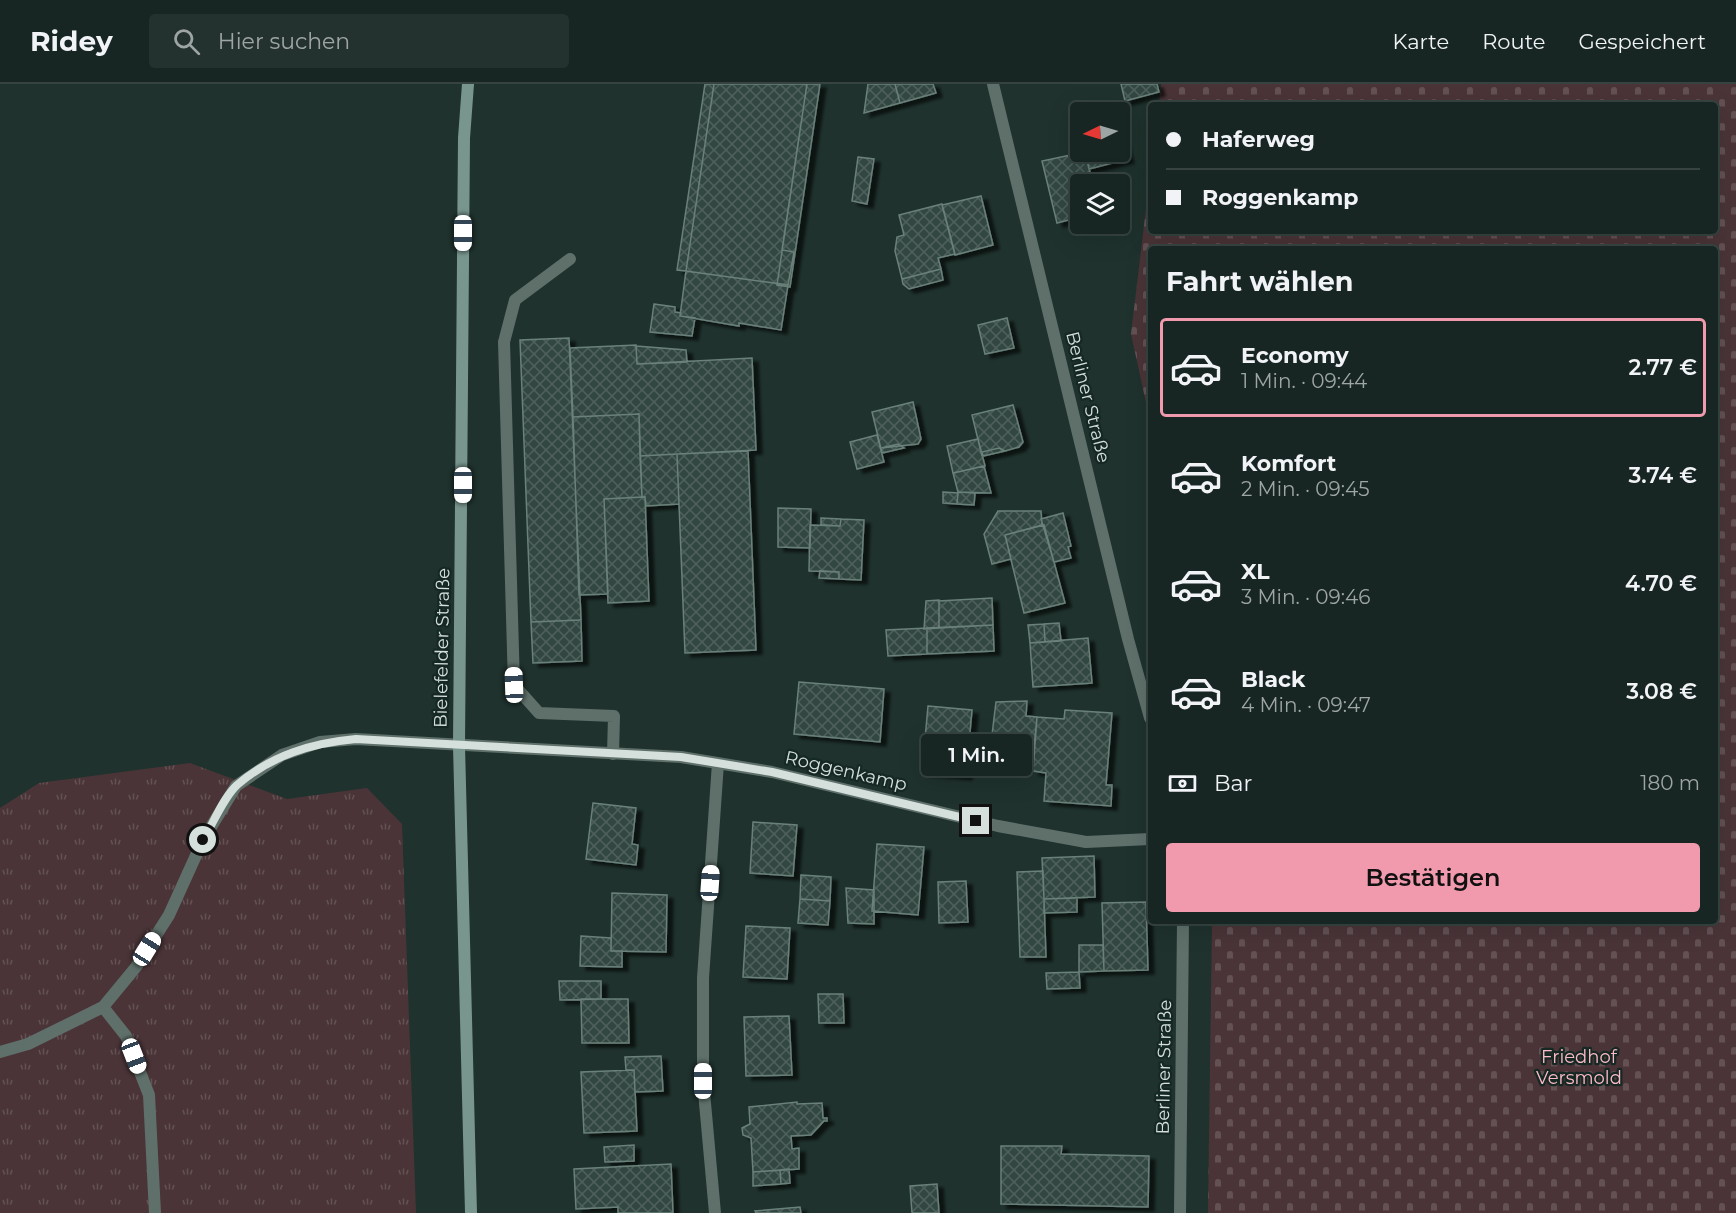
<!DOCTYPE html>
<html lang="de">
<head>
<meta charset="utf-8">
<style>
	body { margin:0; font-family:Montserrat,sans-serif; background:#24322f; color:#f1f3f6; height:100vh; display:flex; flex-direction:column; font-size:22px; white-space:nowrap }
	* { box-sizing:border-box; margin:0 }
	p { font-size:20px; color:#9ea5a5 }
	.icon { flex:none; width:33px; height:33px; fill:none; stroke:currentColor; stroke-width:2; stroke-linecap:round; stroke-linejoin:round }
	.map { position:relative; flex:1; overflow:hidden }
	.details { position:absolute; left:1148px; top:162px; width:570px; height:678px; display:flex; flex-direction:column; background:#172622; border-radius:6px; box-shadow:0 6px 24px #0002,0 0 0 2px #364340 }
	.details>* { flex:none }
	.banner { position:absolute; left:1148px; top:18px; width:570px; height:132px; border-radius:6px; box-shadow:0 6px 24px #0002,0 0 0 2px #364340; display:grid; align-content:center; height:132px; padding:0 18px; background:#172622 }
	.needle { width:39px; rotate:265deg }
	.tools { position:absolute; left:1070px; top:18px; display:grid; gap:12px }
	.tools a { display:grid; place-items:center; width:60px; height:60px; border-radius:6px; background:#172622; box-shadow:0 6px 24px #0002,0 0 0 2px #364340; font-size:30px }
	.end { position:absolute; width:27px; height:27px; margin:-14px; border:8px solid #d5e0dd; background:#111; box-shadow:0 0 0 3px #111 }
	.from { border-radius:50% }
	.bubble { position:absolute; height:42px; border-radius:6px; background:#172622; box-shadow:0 6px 24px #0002,0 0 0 2px #364340; font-size:20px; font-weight:600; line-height:42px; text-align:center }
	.car { position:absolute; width:18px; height:36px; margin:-18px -9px; border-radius:8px; box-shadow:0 0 4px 2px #0007; background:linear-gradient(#fff 24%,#345 0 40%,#fff 0 76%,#345 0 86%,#fff 0) }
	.banner b { display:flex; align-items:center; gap:21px; height:57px; font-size:22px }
	.banner b+b { border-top:2px solid #364340 }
	.banner i { width:15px; height:15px; background:#f1f3f6 }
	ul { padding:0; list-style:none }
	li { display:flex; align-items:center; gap:18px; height:99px; margin:0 12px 9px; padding:0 6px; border:3px solid transparent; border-radius:6px }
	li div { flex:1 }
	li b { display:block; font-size:22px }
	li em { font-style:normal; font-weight:600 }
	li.on { border-color:#f29aad }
	li>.icon { width:54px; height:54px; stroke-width:1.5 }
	h2 { padding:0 18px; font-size:27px; line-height:72px }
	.pay { display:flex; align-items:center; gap:15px; height:66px; padding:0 18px; font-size:22px }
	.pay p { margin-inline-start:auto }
	.button { display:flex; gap:12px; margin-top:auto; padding:12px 18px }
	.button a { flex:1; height:69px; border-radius:6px; background:#f29aad; color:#111; font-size:24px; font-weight:600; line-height:69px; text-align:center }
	header { display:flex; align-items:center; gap:36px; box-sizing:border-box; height:84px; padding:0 30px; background:#172622; border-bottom:2px solid #364340 }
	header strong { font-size:28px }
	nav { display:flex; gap:33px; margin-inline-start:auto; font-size:21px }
	.search { width:420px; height:54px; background:#24322f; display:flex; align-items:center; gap:15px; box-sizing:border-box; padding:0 21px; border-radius:6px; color:#9ea5a5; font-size:22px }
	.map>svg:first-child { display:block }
	.grass { fill:url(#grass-tufts) }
	.cemetery { fill:url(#cemetery-stones) }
	.building { fill:url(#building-cross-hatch); stroke:#6a807a; stroke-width:1.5; filter:url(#shadow) }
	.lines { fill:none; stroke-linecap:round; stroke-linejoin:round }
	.lane { stroke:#5f706b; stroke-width:12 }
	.street { stroke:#5f706b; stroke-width:12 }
	.secondary { stroke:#79968e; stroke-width:12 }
	.route { stroke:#d5e0dd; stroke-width:8 }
	.labels { text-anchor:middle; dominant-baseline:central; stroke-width:4.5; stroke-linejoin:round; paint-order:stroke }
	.street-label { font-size:18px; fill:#d5e0dd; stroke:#152823 }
	.park-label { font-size:18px; fill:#febac7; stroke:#152823 }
</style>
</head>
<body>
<header>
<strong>Ridey</strong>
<div class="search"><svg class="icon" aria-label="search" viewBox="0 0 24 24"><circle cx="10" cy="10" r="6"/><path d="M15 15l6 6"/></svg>Hier suchen</div>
<nav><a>Karte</a><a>Route</a><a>Gespeichert</a></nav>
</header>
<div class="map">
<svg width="1736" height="1129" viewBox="0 0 1736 1129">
	<defs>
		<pattern id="grass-tufts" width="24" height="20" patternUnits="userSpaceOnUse" patternTransform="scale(1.5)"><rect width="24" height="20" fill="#4a3438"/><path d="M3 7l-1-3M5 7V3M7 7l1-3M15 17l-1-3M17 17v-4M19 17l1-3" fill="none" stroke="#635154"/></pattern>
		<pattern id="cemetery-stones" width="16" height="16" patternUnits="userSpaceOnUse" patternTransform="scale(1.5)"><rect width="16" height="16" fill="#4a3438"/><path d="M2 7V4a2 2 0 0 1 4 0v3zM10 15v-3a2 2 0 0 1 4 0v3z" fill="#635154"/></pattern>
		<pattern id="building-cross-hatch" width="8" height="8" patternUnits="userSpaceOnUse" patternTransform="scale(1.5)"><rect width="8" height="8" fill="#334742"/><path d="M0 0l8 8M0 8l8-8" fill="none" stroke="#50615d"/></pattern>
		<filter id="shadow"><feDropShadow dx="6" dy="4" stdDeviation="1.5" flood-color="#0009"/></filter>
	</defs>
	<rect width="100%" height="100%" fill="#1f322d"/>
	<path class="grass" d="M190,679L287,715L367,704L402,740L416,1129H0V724L39,699Z"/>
	<path class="cemetery" d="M1161,0H1736V1129H1208L1212,837H1714V165H1150V337L1131,250L1150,91V147H1714V21H1159Z"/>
	<path class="building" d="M705,0H714L686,187L677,186Z
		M714,0H807L782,166L794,168L788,201L686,187Z
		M807,0H820L790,203L777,201Z
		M868,0H895L900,19L864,29Z
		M895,0H933L936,9L900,19Z
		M1121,0H1157L1159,8L1125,17Z
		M1123,58L1128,75L1089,85L1085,68H1119V59Z
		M1085,68L1093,100H1080V133L1057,139L1042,77Z
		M858,73L874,75L867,120L852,117Z
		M981,112L993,161L955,171L942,121Z
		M942,120L955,170L938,174L941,185L902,195L895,167L897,153L904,151L899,131Z
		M941,185L943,196L909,205L903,200L902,195Z
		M686,187L788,201L781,246L739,239V242L680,232Z
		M654,220L675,223V228L681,229L680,232L695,234L692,252L650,248Z
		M1007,234L1014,264L985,270L978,241Z
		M569,254L581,536L531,538L520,256Z
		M636,261L637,280L752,274L756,366L640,372L639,330L573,333L570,264Z
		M636,262L686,266L687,278L637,280Z
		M913,318L921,355L918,360L881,364L882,369L872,328Z
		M1013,321L1023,358L1019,363L1005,367L999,364L982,368V372L972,331Z
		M639,330L642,413L604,415L608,510L579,511L573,333Z
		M877,351L884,378L857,385L850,358Z
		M978,355L985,382L953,389L947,362Z
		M898,360L904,364L882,369L881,364Z
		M999,364L1005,367L983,372L982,368Z
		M748,367L756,566L685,569L677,370Z
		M677,370L679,420L646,422L645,413H642L640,372Z
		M984,382L991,409L958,408L953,389Z
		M943,408L958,409L957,420L943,419Z
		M958,408L975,409L974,421L957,420Z
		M645,413L649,517L608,519L604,415Z
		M778,424L811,425L810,464L778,463Z
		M998,427H1041L1042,441L1005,451L1011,475L992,480L984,450Z
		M1063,429L1071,462L1068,463L1071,474L1054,478L1041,435Z
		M821,434L841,435L840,442L821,441Z
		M841,435L864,436L861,496L839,495V488L809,487L810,441L840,442Z
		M1044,441L1065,519L1024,529L1005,451Z
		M820,487L839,488V495L819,494Z
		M992,514L993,541L939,544V517Z
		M939,516V544L924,545L926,517Z
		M581,536L582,577L533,579L531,538Z
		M1059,539L1061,557L1045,558L1044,540Z
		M1044,540L1045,558L1030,559L1028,541Z
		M993,541L994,567L927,570V544Z
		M927,544V570L888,572L886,546Z
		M1088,554L1092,599L1033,603L1030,559Z
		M799,598L884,605L880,658L794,650Z
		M1027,617L1026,632L1037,633L1034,663L991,659L996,618Z
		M928,622L972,626L966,692L922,688Z
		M1065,626L1112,629L1106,701H1112L1111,722L1044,717L1046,689L1033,687L1037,633L1064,635Z
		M593,719L636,724L632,760L638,761L636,781L586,775Z
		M753,738L797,741L793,792L750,789Z
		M877,760L924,763L918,831L872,827Z
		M1094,772L1095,813L1044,815L1042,774Z
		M1043,787L1046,873H1020L1017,788Z
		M801,791L831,793L830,817L800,815Z
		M966,797L968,838L939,839L938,798Z
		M846,804L874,806V840L848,839Z
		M612,809L667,811L666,868L611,867Z
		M1077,814V828L1044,829V815Z
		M800,815L830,817L828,841L798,839Z
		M1146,818L1148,886L1104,887L1102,819Z
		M746,842L790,844L787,895L743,893Z
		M581,852L611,854V867H622V883L580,882Z
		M1079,861H1103L1104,887L1079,888Z
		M1079,888L1080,904L1047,905L1046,889Z
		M559,897H601V915L560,916Z
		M818,910H843L844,939H819Z
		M581,915H628L629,959H582Z
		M789,932L792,991L746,992L744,933Z
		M661,972L663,1007L635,1008L634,986H626L625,973Z
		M634,986L637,1047L584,1049L581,988Z
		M797,1018V1020L822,1019L823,1034H827V1037H824L811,1051L791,1052L792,1065L799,1064V1085L753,1088L751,1054L743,1051L742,1044L750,1040L749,1023Z
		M634,1061V1077L605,1078L604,1063Z
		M1001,1062H1062L1061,1070L1149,1072L1148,1123L1001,1120Z
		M671,1080L673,1129H618V1123L576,1125L574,1085Z
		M789,1085L790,1099L781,1100L780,1086Z
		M780,1086L781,1100L753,1102V1088Z
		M937,1100L939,1129H912L910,1102Z
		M800,1123L801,1129H756L755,1127Z"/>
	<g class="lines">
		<path class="lane" d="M570,175L515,216L504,258L514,601L539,629L614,632L613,670"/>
		<path class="street" d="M993,0L1128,555L1150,634
			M103,923L126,952L149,1011L155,1129
			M0,968L28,960L103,923L136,883L169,831L203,756L236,702L282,671L320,658L356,655L681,673L772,688L998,742L1086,758L1150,755
			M715,1129L703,997V894L718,679
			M1180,1129L1183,837"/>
		<path class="secondary" d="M468,0L464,54L459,662L471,1129"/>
	</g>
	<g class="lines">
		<path class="route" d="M203,756C213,740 223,714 237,701C272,671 312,659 356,655L681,673L772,688L976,737"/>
	</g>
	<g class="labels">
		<g class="street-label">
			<text transform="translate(1088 313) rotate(76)">Berliner Straße</text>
			<text transform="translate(442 564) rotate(-89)">Bielefelder Straße</text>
			<text transform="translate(846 687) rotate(13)">Roggenkamp</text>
			<text transform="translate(1164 983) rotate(-89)">Berliner Straße</text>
		</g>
		<g class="park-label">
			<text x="1579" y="973">Friedhof<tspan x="1579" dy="21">Versmold</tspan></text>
		</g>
	</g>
</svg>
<div class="tools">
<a><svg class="needle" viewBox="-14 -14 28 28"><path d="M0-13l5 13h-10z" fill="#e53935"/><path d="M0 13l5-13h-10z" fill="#9ea5a5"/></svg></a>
<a><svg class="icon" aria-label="layers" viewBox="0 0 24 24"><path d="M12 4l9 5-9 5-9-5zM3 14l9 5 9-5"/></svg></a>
</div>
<i class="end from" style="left:203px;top:756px"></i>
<i class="end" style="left:976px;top:737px"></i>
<div class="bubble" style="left:921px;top:650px;width:111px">1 Min.</div>
<i class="car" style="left:463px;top:149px;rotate:180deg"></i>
<i class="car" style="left:463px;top:401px;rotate:180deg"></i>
<i class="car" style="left:514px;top:601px;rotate:358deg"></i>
<i class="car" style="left:710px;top:799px;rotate:4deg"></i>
<i class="car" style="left:147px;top:865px;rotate:32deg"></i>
<i class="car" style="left:134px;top:972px;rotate:159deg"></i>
<i class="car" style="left:703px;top:997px;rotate:0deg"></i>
<div class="banner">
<b><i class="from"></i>Haferweg</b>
<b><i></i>Roggenkamp</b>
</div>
<section class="details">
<h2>Fahrt wählen</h2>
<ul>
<li class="on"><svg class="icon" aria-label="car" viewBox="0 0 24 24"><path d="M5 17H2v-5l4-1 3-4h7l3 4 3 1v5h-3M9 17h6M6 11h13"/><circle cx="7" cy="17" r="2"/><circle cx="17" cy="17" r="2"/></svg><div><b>Economy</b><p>1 Min. · 09:44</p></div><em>2.77 €</em></li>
<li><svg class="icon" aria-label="car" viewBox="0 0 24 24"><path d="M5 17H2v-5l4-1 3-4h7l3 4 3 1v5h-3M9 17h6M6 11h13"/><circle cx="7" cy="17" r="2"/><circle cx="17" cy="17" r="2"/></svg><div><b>Komfort</b><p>2 Min. · 09:45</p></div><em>3.74 €</em></li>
<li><svg class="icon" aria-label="car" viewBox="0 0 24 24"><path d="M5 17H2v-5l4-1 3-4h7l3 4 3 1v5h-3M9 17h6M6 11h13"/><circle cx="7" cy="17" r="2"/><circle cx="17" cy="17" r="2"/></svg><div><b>XL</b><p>3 Min. · 09:46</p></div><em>4.70 €</em></li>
<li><svg class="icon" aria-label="car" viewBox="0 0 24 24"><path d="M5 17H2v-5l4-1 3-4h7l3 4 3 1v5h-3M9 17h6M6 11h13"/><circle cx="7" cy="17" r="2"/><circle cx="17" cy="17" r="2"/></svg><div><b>Black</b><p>4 Min. · 09:47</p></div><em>3.08 €</em></li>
</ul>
<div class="pay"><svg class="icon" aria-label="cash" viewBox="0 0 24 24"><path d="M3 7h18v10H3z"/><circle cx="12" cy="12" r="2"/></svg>Bar<p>180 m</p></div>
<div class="button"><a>Bestätigen</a></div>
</section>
</div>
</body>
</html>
